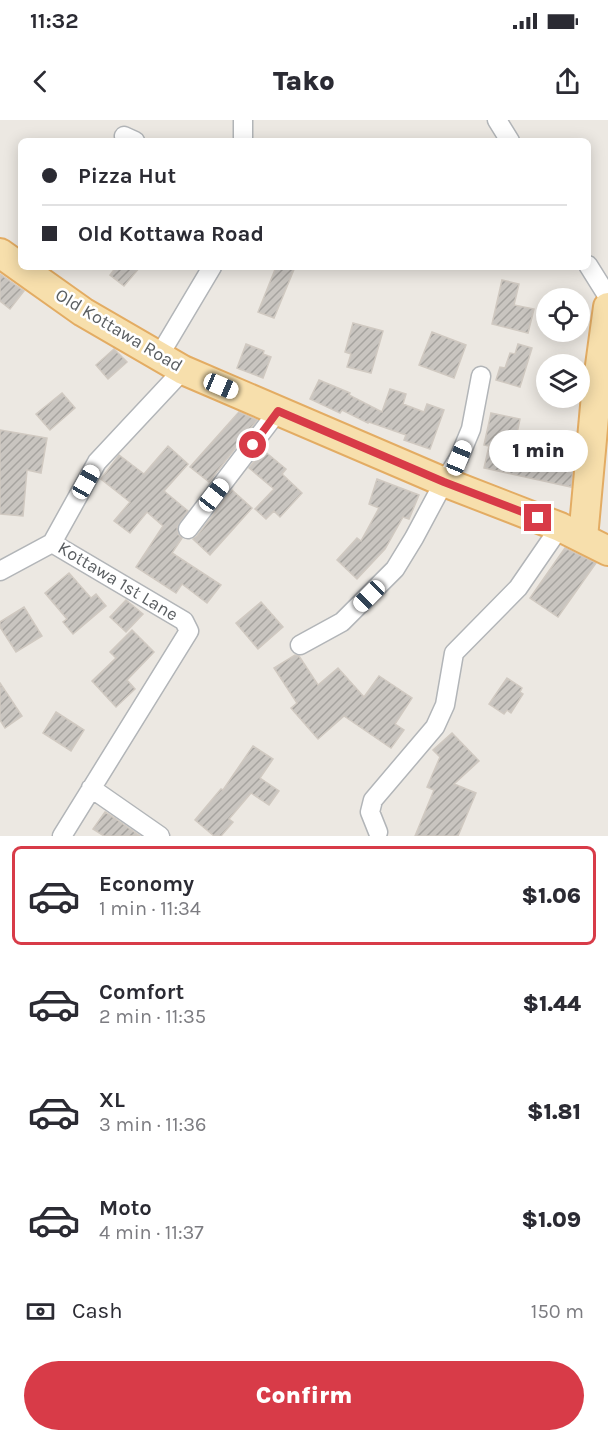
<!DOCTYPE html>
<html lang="en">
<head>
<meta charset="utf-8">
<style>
	body { margin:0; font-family:Karla,sans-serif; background:#f2f2f3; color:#2b2b33; height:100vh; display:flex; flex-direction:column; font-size:22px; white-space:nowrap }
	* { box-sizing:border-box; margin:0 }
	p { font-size:20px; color:#7c7c81 }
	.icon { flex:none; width:33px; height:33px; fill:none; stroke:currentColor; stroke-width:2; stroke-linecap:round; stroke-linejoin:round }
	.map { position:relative; height:716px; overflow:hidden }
	.drawer { display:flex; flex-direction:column; background:#fff; flex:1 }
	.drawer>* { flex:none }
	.guide { position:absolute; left:18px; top:18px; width:573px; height:132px; border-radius:9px; box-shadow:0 3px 15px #0003; display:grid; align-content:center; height:132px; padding:0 24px; background:#fff }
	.fabs { position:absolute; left:536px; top:168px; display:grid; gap:12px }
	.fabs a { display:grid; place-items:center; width:54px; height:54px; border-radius:50%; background:#fff; box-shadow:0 3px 15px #0003; font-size:30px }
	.end { position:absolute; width:27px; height:27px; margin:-14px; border:8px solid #d83b48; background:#fff; box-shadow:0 0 0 3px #fff }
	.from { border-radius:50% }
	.bubble { position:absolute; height:42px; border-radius:21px; background:#fff; box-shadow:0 3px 15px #0003; font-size:20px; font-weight:800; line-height:42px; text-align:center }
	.car { position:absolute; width:18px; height:36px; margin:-18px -9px; border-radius:8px; box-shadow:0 0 4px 2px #0007; background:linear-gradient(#fff 24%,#345 0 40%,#fff 0 76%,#345 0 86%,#fff 0) }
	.guide b { display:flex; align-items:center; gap:21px; height:57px; font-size:22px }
	.guide b+b { border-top:2px solid #e1e1e2 }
	.guide i { width:15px; height:15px; background:#2b2b33 }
	ul { padding:10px 0 0; list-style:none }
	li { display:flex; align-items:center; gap:18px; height:99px; margin:0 12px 9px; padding:0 12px; border:3px solid transparent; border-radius:9px }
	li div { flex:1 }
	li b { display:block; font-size:22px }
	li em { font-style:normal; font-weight:800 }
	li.active { border-color:#d83b48 }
	li>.icon { width:54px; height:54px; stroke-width:1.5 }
	.pay { display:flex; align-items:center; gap:15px; height:66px; padding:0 24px; font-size:22px }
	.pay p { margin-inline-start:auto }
	.action { display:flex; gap:12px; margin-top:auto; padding:12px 24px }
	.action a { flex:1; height:69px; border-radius:36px; background:#d83b48; color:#fff; font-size:24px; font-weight:800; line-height:69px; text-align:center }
	.status { display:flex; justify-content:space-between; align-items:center; height:42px; padding:0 30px; background:#fff; direction:ltr }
	.status svg { height:16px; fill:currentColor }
	header { display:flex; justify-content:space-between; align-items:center; height:78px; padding:0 24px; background:#fff; font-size:27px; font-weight:800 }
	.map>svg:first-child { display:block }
	.building { fill:url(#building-hatch); stroke:#d0c9c1; stroke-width:1.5 }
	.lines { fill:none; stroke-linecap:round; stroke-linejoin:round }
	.minor-casing { stroke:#b2b5b8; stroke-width:21 }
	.primary-casing { stroke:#e3ac63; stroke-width:32 }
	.minor { stroke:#fff; stroke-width:18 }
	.primary { stroke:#f7dfac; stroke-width:28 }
	.route { stroke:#d83b48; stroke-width:8 }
	.labels { text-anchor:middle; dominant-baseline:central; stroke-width:5; stroke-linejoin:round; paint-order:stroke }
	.street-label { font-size:18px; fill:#5a5e61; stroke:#fff }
</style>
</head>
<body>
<div class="status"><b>11:32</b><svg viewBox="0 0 49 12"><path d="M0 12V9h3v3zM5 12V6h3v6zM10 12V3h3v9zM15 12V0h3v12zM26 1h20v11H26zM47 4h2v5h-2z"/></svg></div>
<header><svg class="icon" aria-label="back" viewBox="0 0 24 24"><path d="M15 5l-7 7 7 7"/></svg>Tako<svg class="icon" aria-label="share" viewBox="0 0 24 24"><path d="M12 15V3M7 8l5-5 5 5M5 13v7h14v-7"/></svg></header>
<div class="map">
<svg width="608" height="716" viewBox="0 0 608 716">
	<defs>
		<pattern id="building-hatch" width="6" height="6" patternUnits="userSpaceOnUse" patternTransform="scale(1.5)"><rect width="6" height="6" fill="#c9c5c0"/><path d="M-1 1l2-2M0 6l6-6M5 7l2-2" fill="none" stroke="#a6a39f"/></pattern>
	</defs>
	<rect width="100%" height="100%" fill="#ece8e2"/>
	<path class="building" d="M116,147H140L124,166L110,155Z
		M276,147H295L274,198L258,192Z
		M0,154L24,171L10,189L0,181Z
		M502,160L519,164L514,185L534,189L528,213L492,204Z
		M353,203L383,211L371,253L347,247L351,234L345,232Z
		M432,212L466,225L454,258L419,245Z
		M246,224L264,231L263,234L271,237L263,258L237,248Z
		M518,224L532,228L520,267L496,260L500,247L505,248L510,233L515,234Z
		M114,229L127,242L108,259L96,245Z
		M319,260L350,273L349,275L382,292L390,269L406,274L403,284L424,292L427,284L444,290L430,329L404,320L406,315L369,302L368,303L342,290L340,293L310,279Z
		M62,273L75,288L50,310L36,294Z
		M239,292L257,300L209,362L190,347Z
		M491,293L520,299L512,337L560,347L562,337L574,340L571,367L484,348L489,326L484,325Z
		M0,310L47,318L41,353L27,350L23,396L0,394Z
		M168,326L188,344L164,371L188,391L177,407L178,414L182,418L172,433L221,465L207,483L182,464L176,473L136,447L163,406L147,392L130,413L114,401L130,382L101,359L119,335L144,354Z
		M263,330L286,349L282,354L302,373L280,397L274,391L266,399L255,389L274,369L249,348Z
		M377,359L419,375L409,399L403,397L385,429L357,459L337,440L357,418L361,421L379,388L369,384Z
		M232,370L252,388L210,435L193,419L197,416Z
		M565,428L596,443L558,497L530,478Z
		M69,453L91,478L96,474L106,486L73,514L63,502L67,499L45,473Z
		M126,480L143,494L126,512L110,497Z
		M261,482L283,507L258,529L236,503Z
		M24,487L42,516L16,532L0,507V502Z
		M132,510L154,532L127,560L135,569L116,587L92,561L116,538L110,532Z
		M295,535L299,536L318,565L338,548L364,577L379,556L412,578L395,604L404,610L391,628L344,596L318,619L291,588L297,583L274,548Z
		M507,558L522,568L520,572L523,574L511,593L507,590L504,594L489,584Z
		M0,563L22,596L5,608L0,600Z
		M56,592L84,610L71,631L43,613Z
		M452,613L479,641L454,664L476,673L458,716H415L434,670L427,667L440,637L433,630Z
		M253,626L273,639L260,658L279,671L269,685L251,673L229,699L233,702L221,716H214L195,700L221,669L223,670Z
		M105,692L116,699L140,716H104L93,709Z"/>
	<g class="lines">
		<defs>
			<path id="minor" d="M243,0V21
				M497,0L510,21
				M124,16L135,21
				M588,145L608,177
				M159,236L212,147
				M188,409L278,291
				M52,423L184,501L189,511L62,716
				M52,423L97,342L183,250
				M0,451L52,423
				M300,525L342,502L395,449L414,418L444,362L459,338L471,309L481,256
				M91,668L160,716
				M378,712L370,692L373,680L435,607L445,585L454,533L518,468L560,407"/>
			<path id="primary" d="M0,133L83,192L183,250L444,362L560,407L608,431
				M583,418L596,275L608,187"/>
		</defs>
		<use href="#minor" class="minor-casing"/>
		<use href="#primary" class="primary-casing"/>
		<use href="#minor" class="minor"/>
		<use href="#primary" class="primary"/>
	</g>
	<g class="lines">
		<path class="route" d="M253,325L278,291L444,362L538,398"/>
	</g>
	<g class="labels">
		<g class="street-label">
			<text transform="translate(119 210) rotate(31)">Old Kottawa Road</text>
			<text transform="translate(118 461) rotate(31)">Kottawa 1st Lane</text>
		</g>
	</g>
</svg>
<div class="fabs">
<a><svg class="icon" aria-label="locate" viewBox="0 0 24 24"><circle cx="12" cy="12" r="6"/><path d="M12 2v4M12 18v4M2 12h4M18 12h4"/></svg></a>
<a><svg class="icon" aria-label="layers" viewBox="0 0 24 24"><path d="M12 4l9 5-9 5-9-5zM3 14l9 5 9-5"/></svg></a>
</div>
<i class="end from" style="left:253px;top:325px"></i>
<i class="end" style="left:538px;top:398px"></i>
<div class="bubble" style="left:489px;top:310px;width:99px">1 min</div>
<i class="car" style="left:221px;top:266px;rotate:113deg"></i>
<i class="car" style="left:459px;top:338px;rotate:22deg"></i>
<i class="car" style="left:86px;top:362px;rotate:29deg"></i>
<i class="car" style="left:214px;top:375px;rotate:38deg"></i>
<i class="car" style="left:369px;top:476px;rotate:225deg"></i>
<div class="guide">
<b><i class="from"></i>Pizza Hut</b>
<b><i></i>Old Kottawa Road</b>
</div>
</div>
<section class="drawer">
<ul>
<li class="active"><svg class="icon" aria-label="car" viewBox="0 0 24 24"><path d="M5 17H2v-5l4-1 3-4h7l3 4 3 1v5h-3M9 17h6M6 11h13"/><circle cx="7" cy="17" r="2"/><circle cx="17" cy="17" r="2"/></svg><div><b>Economy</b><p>1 min · 11:34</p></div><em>$1.06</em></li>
<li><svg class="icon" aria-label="car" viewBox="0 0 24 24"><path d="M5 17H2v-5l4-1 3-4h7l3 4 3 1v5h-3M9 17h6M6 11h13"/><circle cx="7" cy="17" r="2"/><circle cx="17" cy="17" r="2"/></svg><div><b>Comfort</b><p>2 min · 11:35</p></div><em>$1.44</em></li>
<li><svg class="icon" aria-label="car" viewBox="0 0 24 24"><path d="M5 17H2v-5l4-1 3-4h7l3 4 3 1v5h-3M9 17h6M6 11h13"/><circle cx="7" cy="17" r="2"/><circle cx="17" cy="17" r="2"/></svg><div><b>XL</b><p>3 min · 11:36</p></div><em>$1.81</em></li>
<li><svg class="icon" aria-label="car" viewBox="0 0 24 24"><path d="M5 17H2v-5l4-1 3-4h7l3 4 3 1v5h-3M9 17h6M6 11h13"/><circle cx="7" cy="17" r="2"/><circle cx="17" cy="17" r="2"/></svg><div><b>Moto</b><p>4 min · 11:37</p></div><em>$1.09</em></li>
</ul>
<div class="pay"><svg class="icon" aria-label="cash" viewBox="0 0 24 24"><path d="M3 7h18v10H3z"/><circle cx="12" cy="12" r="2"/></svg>Cash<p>150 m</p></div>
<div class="action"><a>Confirm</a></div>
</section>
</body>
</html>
